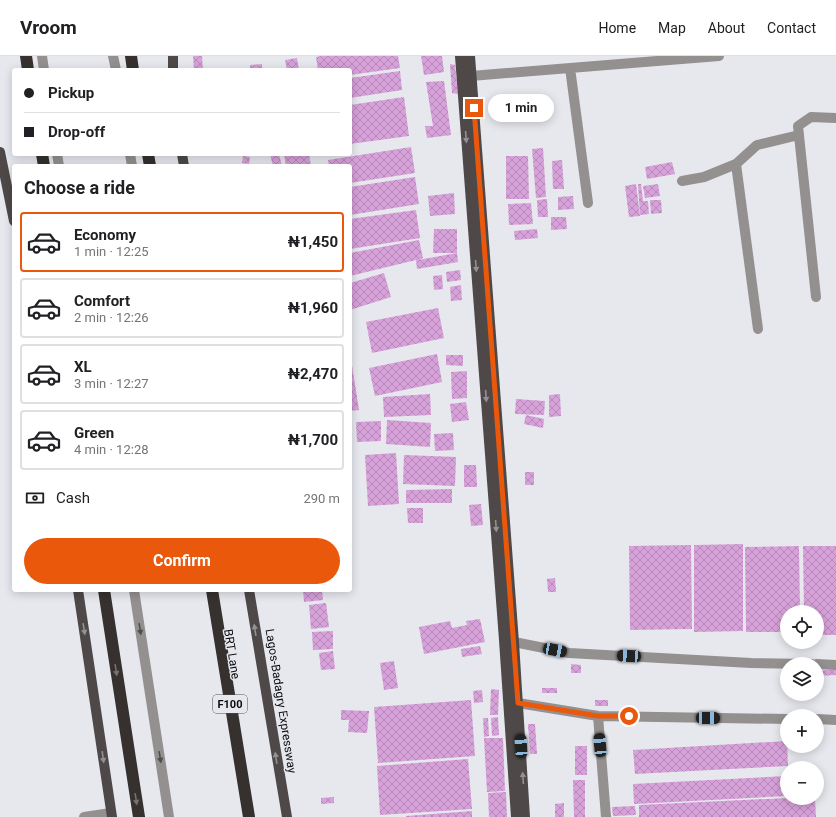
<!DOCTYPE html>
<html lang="en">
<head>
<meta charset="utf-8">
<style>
	body { margin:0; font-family:Roboto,sans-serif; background:#f2f2f2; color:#202124; height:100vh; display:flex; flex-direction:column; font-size:15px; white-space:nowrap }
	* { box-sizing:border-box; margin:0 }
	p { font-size:13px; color:#757577 }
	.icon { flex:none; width:22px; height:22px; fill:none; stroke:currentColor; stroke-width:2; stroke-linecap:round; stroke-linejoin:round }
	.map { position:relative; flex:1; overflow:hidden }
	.sheet { position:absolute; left:12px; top:108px; width:340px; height:428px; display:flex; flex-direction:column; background:#fff; border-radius:4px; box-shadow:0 2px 10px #0003 }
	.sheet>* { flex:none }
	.hud { position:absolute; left:12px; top:12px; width:340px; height:88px; border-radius:4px; box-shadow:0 2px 10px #0003; display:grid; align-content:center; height:88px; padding:0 12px; background:#fff }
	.tools { position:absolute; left:780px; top:549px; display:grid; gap:8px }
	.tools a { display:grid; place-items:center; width:44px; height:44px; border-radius:50%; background:#fff; box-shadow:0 2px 10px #0003; font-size:20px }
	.end { position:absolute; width:18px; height:18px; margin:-9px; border:5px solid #ea580c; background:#fff; box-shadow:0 0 0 2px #fff }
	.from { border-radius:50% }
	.bubble { position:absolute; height:28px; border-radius:14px; background:#fff; box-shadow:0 2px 10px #0003; font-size:13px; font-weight:700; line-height:28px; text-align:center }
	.car { position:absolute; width:12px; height:24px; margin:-12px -6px; border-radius:5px; box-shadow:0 0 3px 1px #0007; background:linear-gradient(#222 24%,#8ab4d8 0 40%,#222 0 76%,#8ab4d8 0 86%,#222 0) }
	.hud b { display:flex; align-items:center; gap:14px; height:38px; font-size:15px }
	.hud b+b { border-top:1px solid #e0e0e0 }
	.hud i { width:10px; height:10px; background:#202124 }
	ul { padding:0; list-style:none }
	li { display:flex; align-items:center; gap:12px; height:60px; margin:0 8px 6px; padding:0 4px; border:2px solid #e0e0e0; border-radius:4px }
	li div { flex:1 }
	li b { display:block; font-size:15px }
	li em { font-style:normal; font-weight:700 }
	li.selected { border-color:#ea580c }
	li>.icon { width:36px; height:36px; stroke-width:1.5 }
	h2 { padding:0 12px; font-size:18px; line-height:48px }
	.pay { display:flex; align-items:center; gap:10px; height:44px; padding:0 12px; font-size:15px }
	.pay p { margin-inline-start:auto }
	.primary-button { display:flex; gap:8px; margin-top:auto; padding:8px 12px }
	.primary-button a { flex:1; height:46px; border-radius:24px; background:#ea580c; color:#fff; font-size:16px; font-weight:700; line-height:46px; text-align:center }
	header { display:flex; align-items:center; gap:24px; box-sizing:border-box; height:56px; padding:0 20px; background:#fff; border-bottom:1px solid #e0e0e0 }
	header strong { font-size:19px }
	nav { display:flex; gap:22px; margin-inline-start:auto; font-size:14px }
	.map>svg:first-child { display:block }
	.building { fill:url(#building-cross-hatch) }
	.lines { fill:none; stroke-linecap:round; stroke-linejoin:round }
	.minor { stroke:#93908f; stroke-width:10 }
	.major { stroke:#4e4948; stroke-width:10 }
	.highway { stroke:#36312f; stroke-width:12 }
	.oneway { fill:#939193 }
	.oneway2 { fill:#504e4e }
	.oneway3 { fill:#747172 }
	.route { stroke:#ea580c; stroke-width:5 }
	.labels { text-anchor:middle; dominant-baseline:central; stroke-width:3; stroke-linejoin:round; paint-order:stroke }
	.shield { fill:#e7e8ee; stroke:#4e4e51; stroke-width:1 }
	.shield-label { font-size:11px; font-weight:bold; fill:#0c0c0e }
	.street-label { font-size:12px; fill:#0c0c0e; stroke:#e7e8ee }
</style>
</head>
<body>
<header>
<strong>Vroom</strong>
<nav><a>Home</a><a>Map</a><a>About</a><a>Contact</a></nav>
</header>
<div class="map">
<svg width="836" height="761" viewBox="0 0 836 761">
	<defs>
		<pattern id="building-cross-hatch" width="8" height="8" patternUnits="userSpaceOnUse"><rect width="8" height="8" fill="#d7a1d9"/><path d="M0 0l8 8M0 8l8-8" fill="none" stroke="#b789b9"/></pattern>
	</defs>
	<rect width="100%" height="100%" fill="#e7e8ee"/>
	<path class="building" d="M193,0H202L203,14H194Z
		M321,0H398L400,12L350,19V14H318L316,1Z
		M421,0H442L444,16L424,19Z
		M297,2L299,14H287L285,4Z
		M262,8V14H250V9Z
		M450,8L455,9L458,38L452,37Z
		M400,15L402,34L350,42V22Z
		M444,25L451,79L427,82L425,70H433L426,26Z
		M404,41L409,80L350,88V49Z
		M411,91L415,117L350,127V110H329L328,104Z
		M543,92L546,141L536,142L532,93Z
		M270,98H279L282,110H273Z
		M284,98H309L311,110H286Z
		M243,100L250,101L249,108L242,107Z
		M506,100H528L529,143H506Z
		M562,104L564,133H553L552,105Z
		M672,106L675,118L647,123L645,111Z
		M415,121L419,148L350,159V131Z
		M636,128L640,160L629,161L625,130Z
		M638,128H641L643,145H648L649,158L640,159Z
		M658,128L660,140L645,142L643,130Z
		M454,137L455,158L430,160L428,140Z
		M573,140L574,153L558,154V141Z
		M547,143L548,161H538L537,144Z
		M650,144H661L662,157L651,158Z
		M531,147L533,168L509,169L508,148Z
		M416,154L420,182L350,193V163Z
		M551,161H566L567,173L551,174Z
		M434,173H457V197L458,206L417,213L416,204L350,220V197L419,184L423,202L418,204L457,197H433Z
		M537,173L538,182L515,184L514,175Z
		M460,214L461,224L447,226L446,216Z
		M384,217L391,241L350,254V227Z
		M442,219L443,233L434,234L433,220Z
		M461,229L462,244L451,245L450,231Z
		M438,252L444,282L372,297L366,266Z
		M437,298L442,326L375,340L369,312Z
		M446,299H463V310L446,309Z
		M350,303H351L359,354L350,355Z
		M467,315V342L452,343L451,316Z
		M430,338L431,359L384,361L383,341Z
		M560,338L561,360L549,361V339Z
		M516,343L545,345L544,359L515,358Z
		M466,346L469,364L452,366L450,348Z
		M526,359L544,363L543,372L524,368Z
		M387,364L431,367L430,391L386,388Z
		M381,365V385L357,386L356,366Z
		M453,377L454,394L435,395L434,378Z
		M396,397L399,448L368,450L365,399Z
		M404,399L456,401L455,430L403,428Z
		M464,409H476L477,431H464Z
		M525,416H534V429H525Z
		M452,433V447H406V434Z
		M481,448L483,469L471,470L469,449Z
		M407,452H423V467H408Z
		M743,488V575L694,576V489Z
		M691,489L692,573L630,574L629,490Z
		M799,490L800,556H787V576H746L745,491Z
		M803,490H836V579H817V556H804Z
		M555,522L556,536H548L547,523Z
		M303,534H322L323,544L304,546Z
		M326,547L329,571L311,573L309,549Z
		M480,563L485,586L424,598L419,571L450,565L452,572L467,569L466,565Z
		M333,575V593L313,594L312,576Z
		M480,590L482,598L462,601L461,593Z
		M333,595L335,613L321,614L319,597Z
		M394,605L398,632L384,634L380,607Z
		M571,608L581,609V617H571Z
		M836,613V619L817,620V615Z
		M542,632H557V637H542Z
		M491,633L499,634L498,659H490Z
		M482,634L483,646L474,647L473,635Z
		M471,644L475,700L378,707L374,651Z
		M595,644H608V650H595Z
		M341,654L369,655L367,677L348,676L349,664H341Z
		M498,661L499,679L492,680L491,662Z
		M483,662H488L489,680L484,681Z
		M528,668H535L537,698H530Z
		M484,682H503L505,735L487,736Z
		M787,685L788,710L635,718L633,694Z
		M575,690H587V719H575Z
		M468,703L472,753L380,759L377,710Z
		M787,720V740L634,748L633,728Z
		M573,724H585V761H574Z
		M506,736L507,761H489L488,737Z
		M334,741V747L321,748V742Z
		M787,742H815L816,761H639V749Z
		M564,747V761H555V748Z
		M635,750L636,759L613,760L612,751Z
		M472,755V761H406V760Z"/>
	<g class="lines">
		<path class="minor" d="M42,0L44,14
			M113,0L116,14
			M570,12L588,147
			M471,20L719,0
			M57,98L59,110
			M130,98L132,110
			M736,108L758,273
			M682,125L704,121L736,108L757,89L799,79
			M816,241L798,70L811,61L836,62
			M134,534L169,761
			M514,586L569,597L751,607L812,608
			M817,608L836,609
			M518,647L598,660L787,663
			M598,660L606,761
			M817,663L836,664
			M84,761L111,757"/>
		<path class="major" d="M173,0V14
			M460,0L504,584L516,761
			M470,0L514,586L525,761
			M0,96L14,165
			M182,98L184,110
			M78,534L112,761
			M249,534L287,761"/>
		<path class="highway" d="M26,0L28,14
			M131,0L133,14
			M42,98L44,110
			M148,98L150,110
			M104,534L139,761
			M212,534L249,761"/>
	</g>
	<defs><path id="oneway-solid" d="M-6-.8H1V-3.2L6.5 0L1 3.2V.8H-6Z"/></defs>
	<g class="oneway">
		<use href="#oneway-solid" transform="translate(466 81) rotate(86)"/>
		<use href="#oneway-solid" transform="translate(476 210) rotate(86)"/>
		<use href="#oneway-solid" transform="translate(486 340) rotate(86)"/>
		<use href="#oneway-solid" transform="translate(496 470) rotate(86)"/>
		<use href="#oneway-solid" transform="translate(84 573) rotate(81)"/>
		<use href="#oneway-solid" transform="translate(255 574) rotate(-99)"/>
		<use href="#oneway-solid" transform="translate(103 701) rotate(82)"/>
		<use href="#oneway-solid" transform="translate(276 702) rotate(-99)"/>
		<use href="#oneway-solid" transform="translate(523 722) rotate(-94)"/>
	</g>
	<g class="oneway2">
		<use href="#oneway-solid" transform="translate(140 573) rotate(81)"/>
		<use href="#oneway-solid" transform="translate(160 701) rotate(81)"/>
	</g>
	<g class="oneway3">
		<use href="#oneway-solid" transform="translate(116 614) rotate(81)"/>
		<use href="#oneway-solid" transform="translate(136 743) rotate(81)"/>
	</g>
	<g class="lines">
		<path class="route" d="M474,52L518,647L598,660H629"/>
	</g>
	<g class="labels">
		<rect class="shield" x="213" y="639" width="34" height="18" rx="3"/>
		<g class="shield-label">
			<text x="230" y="648">F100</text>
		</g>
		<g class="street-label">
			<text transform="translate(232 598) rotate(81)">BRT Lane</text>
			<text transform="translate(281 645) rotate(81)">Lagos-Badagry Expressway</text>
		</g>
	</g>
</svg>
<div class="tools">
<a><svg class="icon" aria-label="locate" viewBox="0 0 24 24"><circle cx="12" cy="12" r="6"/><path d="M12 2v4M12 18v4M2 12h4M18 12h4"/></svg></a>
<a><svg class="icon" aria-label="layers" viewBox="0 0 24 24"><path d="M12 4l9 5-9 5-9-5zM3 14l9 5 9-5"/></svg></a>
<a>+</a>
<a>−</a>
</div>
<i class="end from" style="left:629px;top:660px"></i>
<i class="end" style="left:474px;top:52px"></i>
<div class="bubble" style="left:488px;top:38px;width:66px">1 min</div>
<i class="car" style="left:555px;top:594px;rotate:101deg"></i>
<i class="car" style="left:629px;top:600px;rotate:273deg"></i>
<i class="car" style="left:708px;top:662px;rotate:91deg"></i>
<i class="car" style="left:600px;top:689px;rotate:355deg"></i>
<i class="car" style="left:521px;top:690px;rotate:356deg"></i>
<div class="hud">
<b><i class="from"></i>Pickup</b>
<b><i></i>Drop-off</b>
</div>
<section class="sheet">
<h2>Choose a ride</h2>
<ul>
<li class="selected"><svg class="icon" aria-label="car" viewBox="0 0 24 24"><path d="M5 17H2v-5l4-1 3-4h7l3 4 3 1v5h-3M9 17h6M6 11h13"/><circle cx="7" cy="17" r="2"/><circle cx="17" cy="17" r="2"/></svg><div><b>Economy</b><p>1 min · 12:25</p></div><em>₦1,450</em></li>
<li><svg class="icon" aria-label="car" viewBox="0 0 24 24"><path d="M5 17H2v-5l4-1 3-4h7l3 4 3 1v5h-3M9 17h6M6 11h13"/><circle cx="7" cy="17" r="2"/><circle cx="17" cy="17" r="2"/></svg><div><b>Comfort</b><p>2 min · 12:26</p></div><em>₦1,960</em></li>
<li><svg class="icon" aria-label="car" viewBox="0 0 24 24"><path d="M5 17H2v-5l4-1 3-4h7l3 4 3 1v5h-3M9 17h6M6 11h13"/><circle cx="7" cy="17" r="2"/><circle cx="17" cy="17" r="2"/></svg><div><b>XL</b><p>3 min · 12:27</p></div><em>₦2,470</em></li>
<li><svg class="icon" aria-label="car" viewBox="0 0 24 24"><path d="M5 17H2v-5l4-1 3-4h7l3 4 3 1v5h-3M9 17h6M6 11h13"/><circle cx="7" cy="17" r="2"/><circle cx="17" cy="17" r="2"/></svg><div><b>Green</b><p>4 min · 12:28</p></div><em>₦1,700</em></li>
</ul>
<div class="pay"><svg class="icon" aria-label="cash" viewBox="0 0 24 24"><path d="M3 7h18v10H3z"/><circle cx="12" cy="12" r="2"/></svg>Cash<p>290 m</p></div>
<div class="primary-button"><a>Confirm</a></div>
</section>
</div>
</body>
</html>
